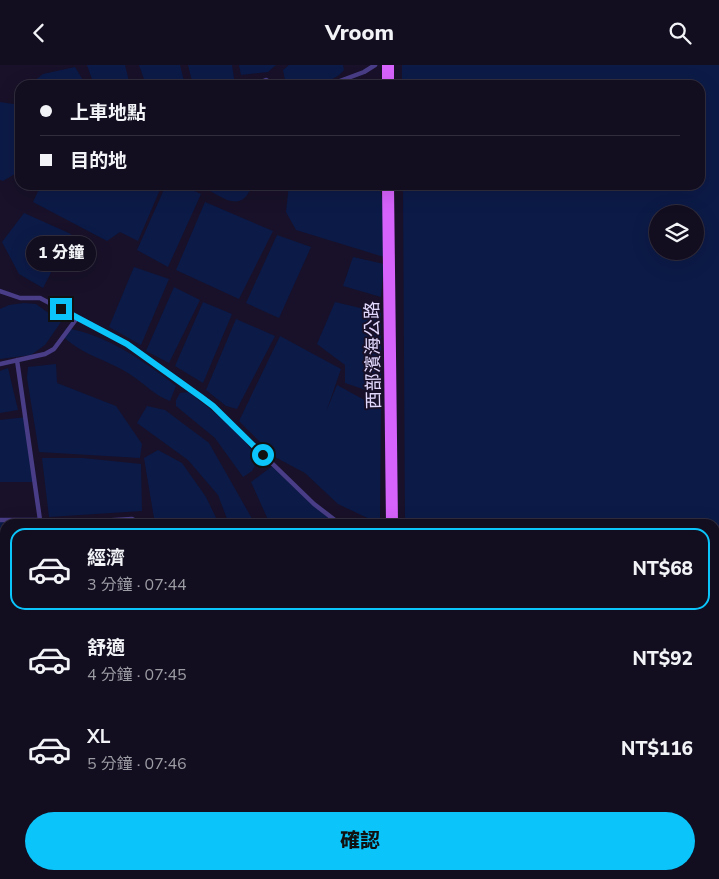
<!DOCTYPE html>
<html lang="zh-TW">
<head>
<meta charset="utf-8">
<style>
	body { margin:0; font-family:"Nunito Sans","Noto Sans TC",sans-serif; background:#1b1628; color:#f1f3f6; height:100vh; display:flex; flex-direction:column; font-size:19px; white-space:nowrap }
	* { box-sizing:border-box; margin:0 }
	p { font-size:16px; color:#9c9ca4 }
	.icon { flex:none; width:28px; height:28px; fill:none; stroke:currentColor; stroke-width:2; stroke-linecap:round; stroke-linejoin:round }
	.map { position:relative; flex:1; overflow:hidden }
	.drawer { position:absolute; left:0px; top:454px; width:720px; height:361px; display:flex; flex-direction:column; background:#120d1f; border-radius:15px 15px 0 0; box-shadow:0 5px 20px #0002,0 0 0 1px #312d3d }
	.drawer>* { flex:none }
	.guide { position:absolute; left:15px; top:15px; width:690px; height:110px; border-radius:15px; box-shadow:0 5px 20px #0002,0 0 0 1px #312d3d; display:grid; align-content:center; height:110px; padding:0 25px; background:#120d1f }
	.fabs { position:absolute; left:649px; top:140px; display:grid; gap:10px }
	.fabs a { display:grid; place-items:center; width:55px; height:55px; border-radius:50%; background:#120d1f; box-shadow:0 5px 20px #0002,0 0 0 1px #312d3d; font-size:25px }
	.end { position:absolute; width:22px; height:22px; margin:-11px; border:6px solid #0ac4fa; background:#111; box-shadow:0 0 0 2px #111 }
	.from { border-radius:50% }
	.bubble { position:absolute; height:35px; border-radius:18px; background:#120d1f; box-shadow:0 5px 20px #0002,0 0 0 1px #312d3d; font-size:16px; font-weight:800; line-height:35px; text-align:center }
	.guide b { display:flex; align-items:center; gap:18px; height:48px; font-size:19px }
	.guide b+b { border-top:1px solid #312d3d }
	.guide i { width:12px; height:12px; background:#f1f3f6 }
	ul { padding:9px 0 0; list-style:none }
	li { display:flex; align-items:center; gap:15px; height:82px; margin:0 10px 8px; padding:0 15px; border:2px solid transparent; border-radius:15px }
	li div { flex:1 }
	li b { display:block; font-size:19px }
	li em { font-style:normal; font-weight:800 }
	li.active { border-color:#0ac4fa }
	li>.icon { width:45px; height:45px; stroke-width:1.5 }
	.button { display:flex; gap:10px; margin-top:auto; padding:10px 25px }
	.button a { flex:1; height:58px; border-radius:30px; background:#0ac4fa; color:#111; font-size:20px; font-weight:800; line-height:58px; text-align:center }
	header { display:flex; justify-content:space-between; align-items:center; height:65px; padding:0 25px; background:#120d1f; font-size:22px; font-weight:800 }
	.map>svg:first-child { display:block }
	.water { fill:#0c1a47; fill-rule:evenodd }
	.lines { fill:none; stroke-linecap:round; stroke-linejoin:round }
	.canal { stroke:#0c1a47; stroke-width:8 }
	.lane { stroke:#493d87; stroke-width:4.5 }
	.primary { stroke:#d663fc; stroke-width:12 }
	.route { stroke:#0ac4fa; stroke-width:6 }
	.labels { text-anchor:middle; dominant-baseline:central; stroke-width:4; stroke-linejoin:round; paint-order:stroke }
	.street-label { font-size:18px; fill:#e3dafe; stroke:#181129 }
</style>
</head>
<body>
<header><svg class="icon" aria-label="back" viewBox="0 0 24 24"><path d="M15 5l-7 7 7 7"/></svg>Vroom<svg class="icon" aria-label="search" viewBox="0 0 24 24"><circle cx="10" cy="10" r="6"/><path d="M15 15l6 6"/></svg></header>
<div class="map">
<svg width="719" height="814" viewBox="0 0 719 814">
	<rect width="100%" height="100%" fill="#181129"/>
	<path class="water" d="M87,0H125L130,20H94Z
		M139,0H180L185,20H146Z
		M188,0H232L235,20H193Z
		M239,0H276L268,7L241,10Z
		M289,0H343L344,5C331,21 305,20 286,20L283,5Z
		M402,0H719V600L715,599V459H405L403,120H700V20H402ZM658,149H695V186H658Z
		M75,2L86,20H29L43,9Z
		M0,37L20,40V106L3,116L0,115Z
		M41,120H162L138,176L120,167L107,176L33,137Z
		M166,120H182L201,129L168,202L137,185Z
		M200,120H252C241,151 221,131 200,120Z
		M289,120H379L385,146L384,192L296,165L286,147Z
		M205,137L273,166L239,234L176,205Z
		M24,148L71,169L43,223L19,209L2,177Z
		M277,170L311,182L279,253L246,238Z
		M353,192L384,199L381,232L343,221Z
		M134,202L169,214L141,280L109,262Z
		M174,222L200,235L169,298L146,286Z
		M203,237L232,249L203,318L175,301Z
		M335,237L381,248V330L345,318V300L317,279Z
		M24,238L36,239L61,257L45,280L31,290L0,294V244L9,240Z
		M236,254L275,271L237,344L226,341L206,325Z
		M66,263C107,270 144,296 176,321L170,336C154,330 145,319 131,310C109,295 81,290 63,271Z
		M280,271L341,304L326,347L337,320L381,344L380,459L338,439L305,408L275,392L239,356Z
		M56,299L57,318L116,341L142,379L140,393L39,387L27,313L28,302Z
		M8,303L18,345L0,348V306Z
		M189,327C210,345 249,371 257,397L252,406L243,412L215,373L176,341V335L180,328Z
		M147,341L165,345L209,378L255,459H229L218,430L188,395L137,358Z
		M27,352L36,417H0V355Z
		M158,385L182,398L206,432L219,459H155L144,393Z
		M42,393H83L141,399L142,446L49,452Z
		M274,400L336,459H270L251,417Z
		M0,457L37,459H5V525H0Z
		M2,615L5,621V676L0,678V616Z
		M5,691V717L0,707V692Z
		M5,759V798L0,799V761Z
		M16,810H17L16,812L139,810V814H15Z"/>
	<g class="lines">
		<path class="canal" d="M0,544L5,543
			M715,620H719
			M146,814V810"/>
		<path class="lane" d="M255,20L266,15L274,20
			M329,20L364,7L375,0
			M0,226L20,233H40L127,279L213,341L314,439L340,459
			M0,299L45,289L54,284L77,253
			M0,455H40L17,295
			M40,455L82,457L132,454L141,459
			M0,533L5,532
			M715,550L719,551
			M0,558H5
			M715,608H719
			M715,636L719,637
			M155,810V814"/>
		<path class="primary" d="M388,0V20
			M388,120L392,459
			M391,814V810"/>
	</g>
	<g class="lines">
		<path class="route" d="M61,244L127,279L201,332L213,341L263,390"/>
	</g>
	<g class="labels">
		<g class="street-label">
			<text transform="translate(373 290) rotate(-91)">西部濱海公路</text>
		</g>
	</g>
</svg>
<div class="fabs">
<a><svg class="icon" aria-label="layers" viewBox="0 0 24 24"><path d="M12 4l9 5-9 5-9-5zM3 14l9 5 9-5"/></svg></a>
</div>
<i class="end from" style="left:263px;top:390px"></i>
<i class="end" style="left:61px;top:244px"></i>
<div class="bubble" style="left:26px;top:171px;width:70px">1 分鐘</div>
<div class="guide">
<b><i class="from"></i>上車地點</b>
<b><i></i>目的地</b>
</div>
<section class="drawer">
<ul>
<li class="active"><svg class="icon" aria-label="car" viewBox="0 0 24 24"><path d="M5 17H2v-5l4-1 3-4h7l3 4 3 1v5h-3M9 17h6M6 11h13"/><circle cx="7" cy="17" r="2"/><circle cx="17" cy="17" r="2"/></svg><div><b>經濟</b><p>3 分鐘 · 07:44</p></div><em>NT$68</em></li>
<li><svg class="icon" aria-label="car" viewBox="0 0 24 24"><path d="M5 17H2v-5l4-1 3-4h7l3 4 3 1v5h-3M9 17h6M6 11h13"/><circle cx="7" cy="17" r="2"/><circle cx="17" cy="17" r="2"/></svg><div><b>舒適</b><p>4 分鐘 · 07:45</p></div><em>NT$92</em></li>
<li><svg class="icon" aria-label="car" viewBox="0 0 24 24"><path d="M5 17H2v-5l4-1 3-4h7l3 4 3 1v5h-3M9 17h6M6 11h13"/><circle cx="7" cy="17" r="2"/><circle cx="17" cy="17" r="2"/></svg><div><b>XL</b><p>5 分鐘 · 07:46</p></div><em>NT$116</em></li>
</ul>
<div class="button"><a>確認</a></div>
</section>
</div>
</body>
</html>
